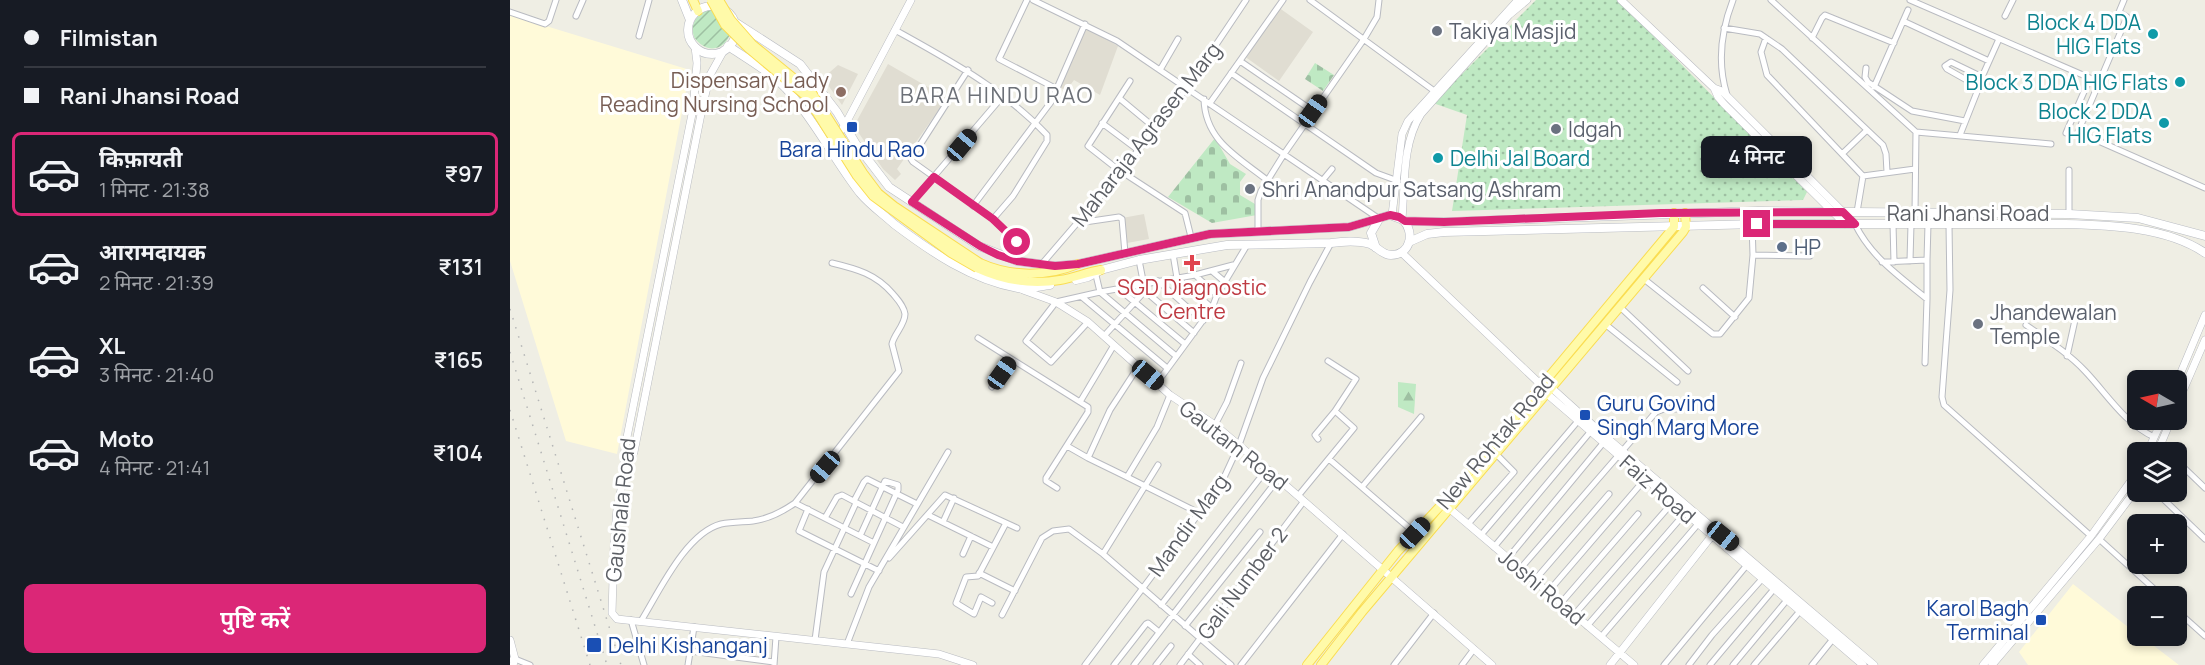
<!DOCTYPE html>
<html lang="hi">
<head>
<meta charset="utf-8">
<style>
	body { margin:0; font-family:Manrope,"Noto Sans Devanagari",sans-serif; background:#20242c; color:#f1f3f6; height:100vh; display:flex; flex-direction:column; font-size:22px; white-space:nowrap }
	* { box-sizing:border-box; margin:0 }
	p { font-size:20px; color:#9ea1a6 }
	.icon { flex:none; width:33px; height:33px; fill:none; stroke:currentColor; stroke-width:2; stroke-linecap:round; stroke-linejoin:round }
	.map { position:relative; flex:1; overflow:hidden }
	.drawer { display:flex; flex-direction:column; background:#171b24; width:510px }
	.drawer>* { flex:none }
	.guide { display:grid; align-content:center; height:132px; padding:0 24px; background:#171b24 }
	.needle { width:39px; rotate:279deg }
	.tools { position:absolute; left:1617px; top:370px; display:grid; gap:12px }
	.tools a { display:grid; place-items:center; width:60px; height:60px; border-radius:9px; background:#171b24; box-shadow:0 3px 9px #0003; font-size:30px }
	.end { position:absolute; width:27px; height:27px; margin:-14px; border:8px solid #db2777; background:#fff; box-shadow:0 0 0 3px #fff }
	.from { border-radius:50% }
	.bubble { position:absolute; height:42px; border-radius:9px; background:#171b24; box-shadow:0 3px 9px #0003; font-size:20px; font-weight:600; line-height:42px; text-align:center }
	.car { position:absolute; width:18px; height:36px; margin:-18px -9px; border-radius:8px; box-shadow:0 0 4px 2px #0007; background:linear-gradient(#222 24%,#8ab4d8 0 40%,#222 0 76%,#8ab4d8 0 86%,#222 0) }
	.guide b { display:flex; align-items:center; gap:21px; height:57px; font-size:22px }
	.guide b+b { border-top:2px solid #363941 }
	.guide i { width:15px; height:15px; background:#f1f3f6 }
	ul { padding:0; list-style:none }
	li { display:flex; align-items:center; gap:18px; height:84px; margin:0 12px 9px; padding:0 12px; border:3px solid transparent; border-radius:9px }
	li div { flex:1 }
	li b { display:block; font-size:22px }
	li em { font-style:normal; font-weight:600 }
	li.on { border-color:#db2777 }
	li>.icon { width:54px; height:54px; stroke-width:1.5 }
	.primary-button { display:flex; gap:12px; margin-top:auto; padding:12px 24px }
	.primary-button a { flex:1; height:69px; border-radius:9px; background:#db2777; color:#fff; font-size:24px; font-weight:600; line-height:69px; text-align:center }
	main { display:flex; flex:1; min-height:0 }
	.map>svg:first-child { display:block }
	.commercial { fill:#fffad9 }
	.education { fill:#e0ddd2 }
	.forest { fill:url(#forest-firs) }
	.cemetery { fill:url(#cemetery-stones) }
	.park { fill:url(#park-dots) }
	.garden { fill:url(#garden-furrows) }
	.lines { fill:none; stroke-linecap:round; stroke-linejoin:round }
	.minor-casing { stroke:#b9bbc1; stroke-width:7 }
	.tertiary-casing { stroke:#b9bbc1; stroke-width:8 }
	.secondary-casing { stroke:#b9bcc3; stroke-width:9 }
	.primary-casing { stroke:#fadd52; stroke-width:10 }
	.minor { stroke:#fff; stroke-width:5 }
	.tertiary { stroke:#fff; stroke-width:7 }
	.secondary { stroke:#fff; stroke-width:8 }
	.primary { stroke:#fffaa9; stroke-width:8 }
	.rail { stroke:#b5b6b6; stroke-width:1.5; stroke-dasharray:1.5 8; stroke-linecap:butt }
	.primary-bridge-casing { stroke:#fadd52; stroke-width:10; stroke-linecap:butt }
	.primary-bridge { stroke:#fffaa9; stroke-width:8 }
	.route { stroke:#db2777; stroke-width:8 }
	.worship-dot { fill:#6b7280; stroke:#fff; stroke-width:2 }
	.culture-dot { fill:#0f9aa8; stroke:#fff; stroke-width:2 }
	.education-dot { fill:#8d6e63; stroke:#fff; stroke-width:2 }
	.transit-dot { fill:#1a4fb4; stroke:#fff; stroke-width:2 }
	.service-dot { fill:#5c6f8a; stroke:#fff; stroke-width:2 }
	.health-dot { fill:#e0444e; stroke:#fff; stroke-width:2 }
	.labels { text-anchor:middle; dominant-baseline:central; stroke-width:6; stroke-linejoin:round; paint-order:stroke }
	.culture-label { font-size:21px; fill:#0d838f; stroke:#fff; text-anchor:end }
	.worship-label { font-size:21px; fill:#5b616d; stroke:#fff; text-anchor:start }
	.education-label { font-size:21px; fill:#785e54; stroke:#fff; text-anchor:end }
	.street-label { font-size:21px; fill:#5c5f65; stroke:#fff }
	.transit-label { font-size:21px; fill:#164399; stroke:#fff; text-anchor:start }
	.service-label { font-size:21px; fill:#4e5e75; stroke:#fff; text-anchor:start }
	.health-label { font-size:21px; fill:#be3a42; stroke:#fff }
	.neighbourhood-label { font-size:22px; letter-spacing:1.5px; fill:#6d7178; stroke:#fff }
</style>
</head>
<body>
<main>
<section class="drawer">
<div class="guide">
<b><i class="from"></i>Filmistan</b>
<b><i></i>Rani Jhansi Road</b>
</div>
<ul>
<li class="on"><svg class="icon" aria-label="car" viewBox="0 0 24 24"><path d="M5 17H2v-5l4-1 3-4h7l3 4 3 1v5h-3M9 17h6M6 11h13"/><circle cx="7" cy="17" r="2"/><circle cx="17" cy="17" r="2"/></svg><div><b>किफ़ायती</b><p>1 मिनट · 21:38</p></div><em>₹97</em></li>
<li><svg class="icon" aria-label="car" viewBox="0 0 24 24"><path d="M5 17H2v-5l4-1 3-4h7l3 4 3 1v5h-3M9 17h6M6 11h13"/><circle cx="7" cy="17" r="2"/><circle cx="17" cy="17" r="2"/></svg><div><b>आरामदायक</b><p>2 मिनट · 21:39</p></div><em>₹131</em></li>
<li><svg class="icon" aria-label="car" viewBox="0 0 24 24"><path d="M5 17H2v-5l4-1 3-4h7l3 4 3 1v5h-3M9 17h6M6 11h13"/><circle cx="7" cy="17" r="2"/><circle cx="17" cy="17" r="2"/></svg><div><b>XL</b><p>3 मिनट · 21:40</p></div><em>₹165</em></li>
<li><svg class="icon" aria-label="car" viewBox="0 0 24 24"><path d="M5 17H2v-5l4-1 3-4h7l3 4 3 1v5h-3M9 17h6M6 11h13"/><circle cx="7" cy="17" r="2"/><circle cx="17" cy="17" r="2"/></svg><div><b>Moto</b><p>4 मिनट · 21:41</p></div><em>₹104</em></li>
</ul>
<div class="primary-button"><a>पुष्टि करें</a></div>
</section>
<div class="map">
<svg width="1695" height="665" viewBox="0 0 1695 665">
	<defs>
		<pattern id="forest-firs" width="22" height="20" patternUnits="userSpaceOnUse" patternTransform="scale(1.5)"><rect width="22" height="20" fill="#bfe9c3"/><path d="M5 1l3.5 6h-7zM16 11l3.5 6h-7z" fill="#9ec0a2"/></pattern>
		<pattern id="cemetery-stones" width="16" height="16" patternUnits="userSpaceOnUse" patternTransform="scale(1.5)"><rect width="16" height="16" fill="#bfe9c3"/><path d="M2 7V4a2 2 0 0 1 4 0v3zM10 15v-3a2 2 0 0 1 4 0v3z" fill="#9ec0a2"/></pattern>
		<pattern id="park-dots" width="8" height="8" patternUnits="userSpaceOnUse" patternTransform="scale(1.5)"><rect width="8" height="8" fill="#bfe9c3"/><path d="M2 2h.1M6 6h.1" fill="none" stroke="#9ec0a2" stroke-width="1.8" stroke-linecap="round"/></pattern>
		<pattern id="garden-furrows" width="10" height="10" patternUnits="userSpaceOnUse" patternTransform="scale(1.5)"><rect width="10" height="10" fill="#bfe9c3"/><path d="M-1 1l2-2M0 10L10 0M9 11l2-2" fill="none" stroke="#9ec0a2"/></pattern>
	</defs>
	<rect width="100%" height="100%" fill="#efeee4"/>
	<path class="commercial" d="M0,15L180,70L107,454L56,441L0,261Z
		M1563,584L1627,634L1628,636H1631L1669,665H1518L1509,652Z"/>
	<path class="education" d="M768,7L803,32L769,81L734,56Z
		M573,26L608,46L590,95L564,80L556,91L545,84Z
		M378,64L437,98L387,169L391,174L385,180L373,169L344,126Z
		M328,65L348,74L332,105L313,78Z
		M634,214L639,239L617,243L612,218Z"/>
	<path class="forest" d="M888,382L906,384L904,414L888,407Z"/>
	<path class="cemetery" d="M805,63L824,75L813,91L795,79Z
		M705,138L720,164L736,174L730,182V195L745,204L747,215L702,223L658,197Z"/>
	<path class="park" d="M1026,0H1108L1297,192L1293,200L942,211L957,115L923,103Z"/>
	<path class="garden" d="M197,10H205L221,30C217,51 196,55 184,37C180,25 185,16 197,10Z"/>
	<g class="lines">
		<defs>
			<path id="minor" d="M517,0L489,59L547,89
				M523,0L607,41L868,218
				M800,0L927,93
				M1261,0L1406,132L1541,144
				M1400,0L1589,82
				M1614,0L1609,12L1617,17L1568,132L1695,188
				M0,12L35,24L39,21L46,0
				M66,16L73,0
				M1495,16L1503,0
				M1393,21L1479,61
				M1214,28L1250,34L1272,49L1373,145L1376,154L1377,172
				M385,30C439,60 495,90 537,135V141L503,196L483,219
				M129,36L139,0
				M1256,38L1251,52L1257,75L1353,176
				M1302,38L1312,18L1315,15L1384,43
				M730,61L803,111
				M1356,68L1355,77L1358,82L1402,111L1455,121
				M458,70L401,159L403,162L483,219L507,242
				M650,70L668,39
				M721,73L866,173L888,181
				M620,81L578,146L606,168L675,213L681,237
				M1364,87L1398,10
				M1217,95C1207,63 1211,31 1223,0
				M609,98L645,128
				M694,99C695,141 728,157 757,180
				M700,103L773,0
				M592,123L628,150
				M1556,133L1580,78
				M1450,135L1469,87L1437,69L1435,66L1441,62L1472,77L1489,39
				M1332,154L1357,130
				M1353,176L1405,169
				M812,181L822,169
				M402,202L492,97
				M463,206L541,102L575,24
				M1347,212L1353,176
				M1405,213L1406,132
				M1559,214V170
				M568,223L609,217L612,219L615,253
				M1345,224C1361,257 1389,276 1417,299L1415,363
				M1383,224L1384,262
				M1439,225L1440,290L1432,397L1434,405L1581,536
				M748,231V200L751,191L774,154L854,39L867,17L869,0
				M663,254L667,278L702,308
				M1243,255L1300,256
				M1400,261L1401,224
				M1372,262L1417,260L1418,224
				M531,265L611,172L677,88L736,0
				M585,271L590,292L666,356
				M702,271L715,282
				M685,275L707,295
				M1134,279L1203,334H1210L1239,298L1243,255L1242,224
				M648,281L693,321
				M1193,288L1225,317
				M609,289L675,344
				M635,291L684,333
				M572,297L657,368
				M1417,299V260
				M1110,307L1178,371
				M578,322L541,362L516,341L546,302L590,292L685,275L723,265
				M1095,324L1167,382
				M1516,325C1536,339 1558,353 1575,371C1597,394 1614,423 1644,437
				M594,336L635,291L629,260
				M468,338L570,402
				M1557,356L1567,311
				M628,367L600,410L578,458L617,477L647,427L660,395
				M647,383L702,308L707,295L737,245
				M482,387L502,360
				M705,425L717,402L731,363
				M808,439L805,435L825,411
				M557,446L578,458
				M819,459L905,533
				M1668,462L1695,488
				M617,477L689,513
				M852,487L911,417
				M547,488L536,481V478L578,412V407L570,402L604,345
				M1646,492L1695,539
				M788,496L844,428L825,411L846,379L818,361
				M344,501L354,482L357,479L407,504
				M285,503L364,543
				M298,509L289,531L369,571
				M418,515L483,547
				M315,518L327,497L332,495L393,527
				M433,522L444,498
				M958,524L1004,472L986,454
				M971,535L1068,421
				M1589,539L1653,597
				M984,547L1081,431
				M453,554L461,536
				M593,554L648,465
				M379,558L435,495L507,528
				M998,558L1094,442
				M1010,569L1146,412L1154,409H1171
				M469,573L505,591
				M1024,581L1099,494
				M1038,592L1136,478
				M341,594L388,490V485L375,481L350,536
				M482,603L471,597L464,614L446,603L456,577L468,576L496,523
				M1051,603L1128,514
				M651,605L757,469
				M1666,610L1695,636
				M492,615L532,538L543,531L559,529L593,554L721,665
				M1064,615L1163,502
				M121,620L134,665
				M131,621C149,592 176,533 211,524C222,522 233,522 243,521C259,519 272,512 285,503L389,371L382,344C384,334 395,325 395,314C394,306 388,300 383,294C366,274 347,269 322,263
				M675,626L750,532
				M1077,626L1176,512
				M1091,637L1188,524
				M305,640L314,572L346,503
				M337,644L359,587L438,452
				M180,651L264,662
				M678,654L690,665
				M0,660L5,659L20,665
				M178,665L184,627
				M264,665L266,637
				M575,665L711,484L729,445L753,378L800,282L821,243
				M604,665L636,624L638,623L649,632
				M624,665L768,479
				M646,665L661,646
				M670,665L794,501
				M731,665L833,534
				M884,665L924,613
				M952,665L964,649
				M1154,665L1237,565
				M1179,665L1202,635L1252,579
				M1200,665L1264,589
				M1223,665L1277,600
				M1244,665L1290,611
				M1302,665L1323,639"/>
			<path id="tertiary" d="M1111,0L1204,88L1212,91L1345,224
				M185,47L187,63L183,109L115,447L113,480L107,509L104,545L102,613L107,619L429,654L463,665
				M1204,88L1208,97L1214,104L1335,224
				M326,137L335,125L401,0
				M882,215L892,134L898,121L1008,0
				M892,219C895,184 892,144 911,114L999,15L1017,0
				M891,252L1027,381L1030,388L1353,665
				M513,290L546,302L578,322L660,395L705,425L757,469L982,665
				M1030,381L1035,382L1096,437L1364,665
				M1666,384L1695,315
				M1666,407L1695,340
				M1637,453L1652,420
				M1647,453L1661,420
				M114,477L124,452L193,104L200,75L214,50
				M940,509L1124,665
				M0,640L5,659L3,665
				M1100,665L1204,533
				M1473,665L1581,536L1628,471
				M1482,665L1589,539L1628,487"/>
			<path id="secondary" d="M172,0L180,20
				M178 30a24 24 0 1 1 48 0a24 24 0 1 1-48 0Z
				M225,22L290,64L327,112L346,144L379,187L469,246L507,261L545,266L568,264L700,234L839,227L880,215L893,220C905,232 901,255 881,255C872,255 868,247 860,244C847,240 834,241 821,243L717,245L629,260L591,270L578,277L566,280
				M218,46C239,60 264,74 280,93C307,124 325,161 350,193C360,205 373,214 384,224C421,252 462,280 508,288C518,290 530,286 540,285
				M895,221L934,222L1248,211L1559,214L1628,218L1695,236
				M899,242L917,234L934,232L1247,224H1555C1599,225 1657,227 1695,253
				M866,248L861,233L868,221"/>
			<path id="primary" d="M183,0L188,11
				M470,263C501,277 537,277 568,264
				M467,268C493,280 521,285 550,280C564,278 577,272 591,270
				M797,665L888,551L935,501L1164,227V213
				M811,665L852,612L1173,232L1176,227L1175,213"/>
		</defs>
		<use href="#minor" class="minor-casing"/>
		<use href="#tertiary" class="tertiary-casing"/>
		<use href="#secondary" class="secondary-casing"/>
		<use href="#primary" class="primary-casing"/>
		<use href="#minor" class="minor"/>
		<use href="#tertiary" class="tertiary"/>
		<use href="#secondary" class="secondary"/>
		<use href="#primary" class="primary"/>
		<path class="rail" d="M0,309L111,665
			M0,352L97,665
			M0,410L80,665"/>
		<defs>
			<path id="primary-bridge" d="M201,0L215,25L238,48L297,97L347,176L363,196L441,253L467,268
				M209,0L221,20L242,44L302,93L353,173L368,193L384,206L470,263"/>
		</defs>
		<use href="#primary-bridge" class="primary-bridge-casing"/>
		<use href="#primary-bridge" class="primary-bridge"/>
	</g>
	<g class="lines">
		<path class="route" d="M507,242L483,219L424,177L402,202L470,246L488,255L507,261L545,266L568,264L700,234L839,227L880,215L889,217L895,221L934,222L1151,213L1333,212L1345,224H1247"/>
	</g>
	<g class="worship-dot">
		<circle cx="927" cy="31" r="6"/>
		<circle cx="1046" cy="129" r="6"/>
		<circle cx="740" cy="189" r="6"/>
		<circle cx="1468" cy="324" r="6"/>
	</g>
	<g class="culture-dot">
		<circle cx="1643" cy="34" r="6"/>
		<circle cx="1670" cy="82" r="6"/>
		<circle cx="1654" cy="123" r="6"/>
		<circle cx="928" cy="158" r="6"/>
	</g>
	<circle class="education-dot" cx="331" cy="92" r="6"/>
	<g class="transit-dot">
		<rect x="336" y="121" width="12" height="12" rx="3"/>
		<rect x="1069" y="409" width="12" height="12" rx="3"/>
		<rect x="1525" y="614" width="12" height="12" rx="3"/>
		<rect x="76" y="637" width="16" height="16" rx="3"/>
	</g>
	<circle class="service-dot" cx="1272" cy="247" r="6"/>
	<path class="health-dot" d="M679 254h6v6h6v6h-6v6h-6v-6h-6v-6h6z"/>
	<g class="labels">
		<g class="culture-label">
			<text x="1631" y="22">Block 4 DDA<tspan x="1631" dy="24">HIG Flats</tspan></text>
			<text x="1658" y="82">Block 3 DDA HIG Flats</text>
			<text x="1642" y="111">Block 2 DDA<tspan x="1642" dy="24">HIG Flats</tspan></text>
			<text x="940" y="158" text-anchor="start">Delhi Jal Board</text>
		</g>
		<g class="worship-label">
			<text x="939" y="31">Takiya Masjid</text>
			<text x="1058" y="129">Idgah</text>
			<text x="752" y="189">Shri Anandpur Satsang Ashram</text>
			<text x="1480" y="312">Jhandewalan<tspan x="1480" dy="24">Temple</tspan></text>
		</g>
		<g class="education-label">
			<text x="319" y="80">Dispensary Lady<tspan x="319" dy="24">Reading Nursing School</tspan></text>
		</g>
		<g class="street-label">
			<text transform="translate(636 134) rotate(-52)">Maharaja Agrasen Marg</text>
			<text x="1458" y="213">Rani Jhansi Road</text>
			<text transform="translate(985 441) rotate(-50)">New Rohtak Road</text>
			<text transform="translate(724 445) rotate(38)">Gautam Road</text>
			<text transform="translate(1148 489) rotate(41)">Faiz Road</text>
			<text transform="translate(110 510) rotate(-84)">Gaushala Road</text>
			<text transform="translate(678 525) rotate(-54)">Mandir Marg</text>
			<text transform="translate(732 583) rotate(-53)">Gali Number 2</text>
			<text transform="translate(1032 587) rotate(40)">Joshi Road</text>
		</g>
		<g class="transit-label">
			<text x="342" y="149" text-anchor="middle">Bara Hindu Rao</text>
			<text x="1087" y="403">Guru Govind<tspan x="1087" dy="24">Singh Marg More</tspan></text>
			<text x="1519" y="608" text-anchor="end">Karol Bagh<tspan x="1519" dy="24">Terminal</tspan></text>
			<text x="98" y="645">Delhi Kishanganj</text>
		</g>
		<g class="service-label">
			<text x="1284" y="247">HP</text>
		</g>
		<g class="health-label">
			<text x="682" y="287">SGD Diagnostic<tspan x="682" dy="24">Centre</tspan></text>
		</g>
		<g class="neighbourhood-label">
			<text x="487" y="95">BARA HINDU RAO</text>
		</g>
	</g>
</svg>
<div class="tools">
<a><svg class="needle" viewBox="-14 -14 28 28"><path d="M0-13l5 13h-10z" fill="#e53935"/><path d="M0 13l5-13h-10z" fill="#9ea1a6"/></svg></a>
<a><svg class="icon" aria-label="layers" viewBox="0 0 24 24"><path d="M12 4l9 5-9 5-9-5zM3 14l9 5 9-5"/></svg></a>
<a>+</a>
<a>−</a>
</div>
<i class="end from" style="left:507px;top:242px"></i>
<i class="end" style="left:1247px;top:224px"></i>
<div class="bubble" style="left:1191px;top:136px;width:111px">4 मिनट</div>
<i class="car" style="left:803px;top:111px;rotate:35deg"></i>
<i class="car" style="left:452px;top:145px;rotate:40deg"></i>
<i class="car" style="left:492px;top:373px;rotate:35deg"></i>
<i class="car" style="left:638px;top:375px;rotate:130deg"></i>
<i class="car" style="left:315px;top:467px;rotate:220deg"></i>
<i class="car" style="left:905px;top:533px;rotate:43deg"></i>
<i class="car" style="left:1213px;top:536px;rotate:129deg"></i>
</div>
</main>
</body>
</html>
